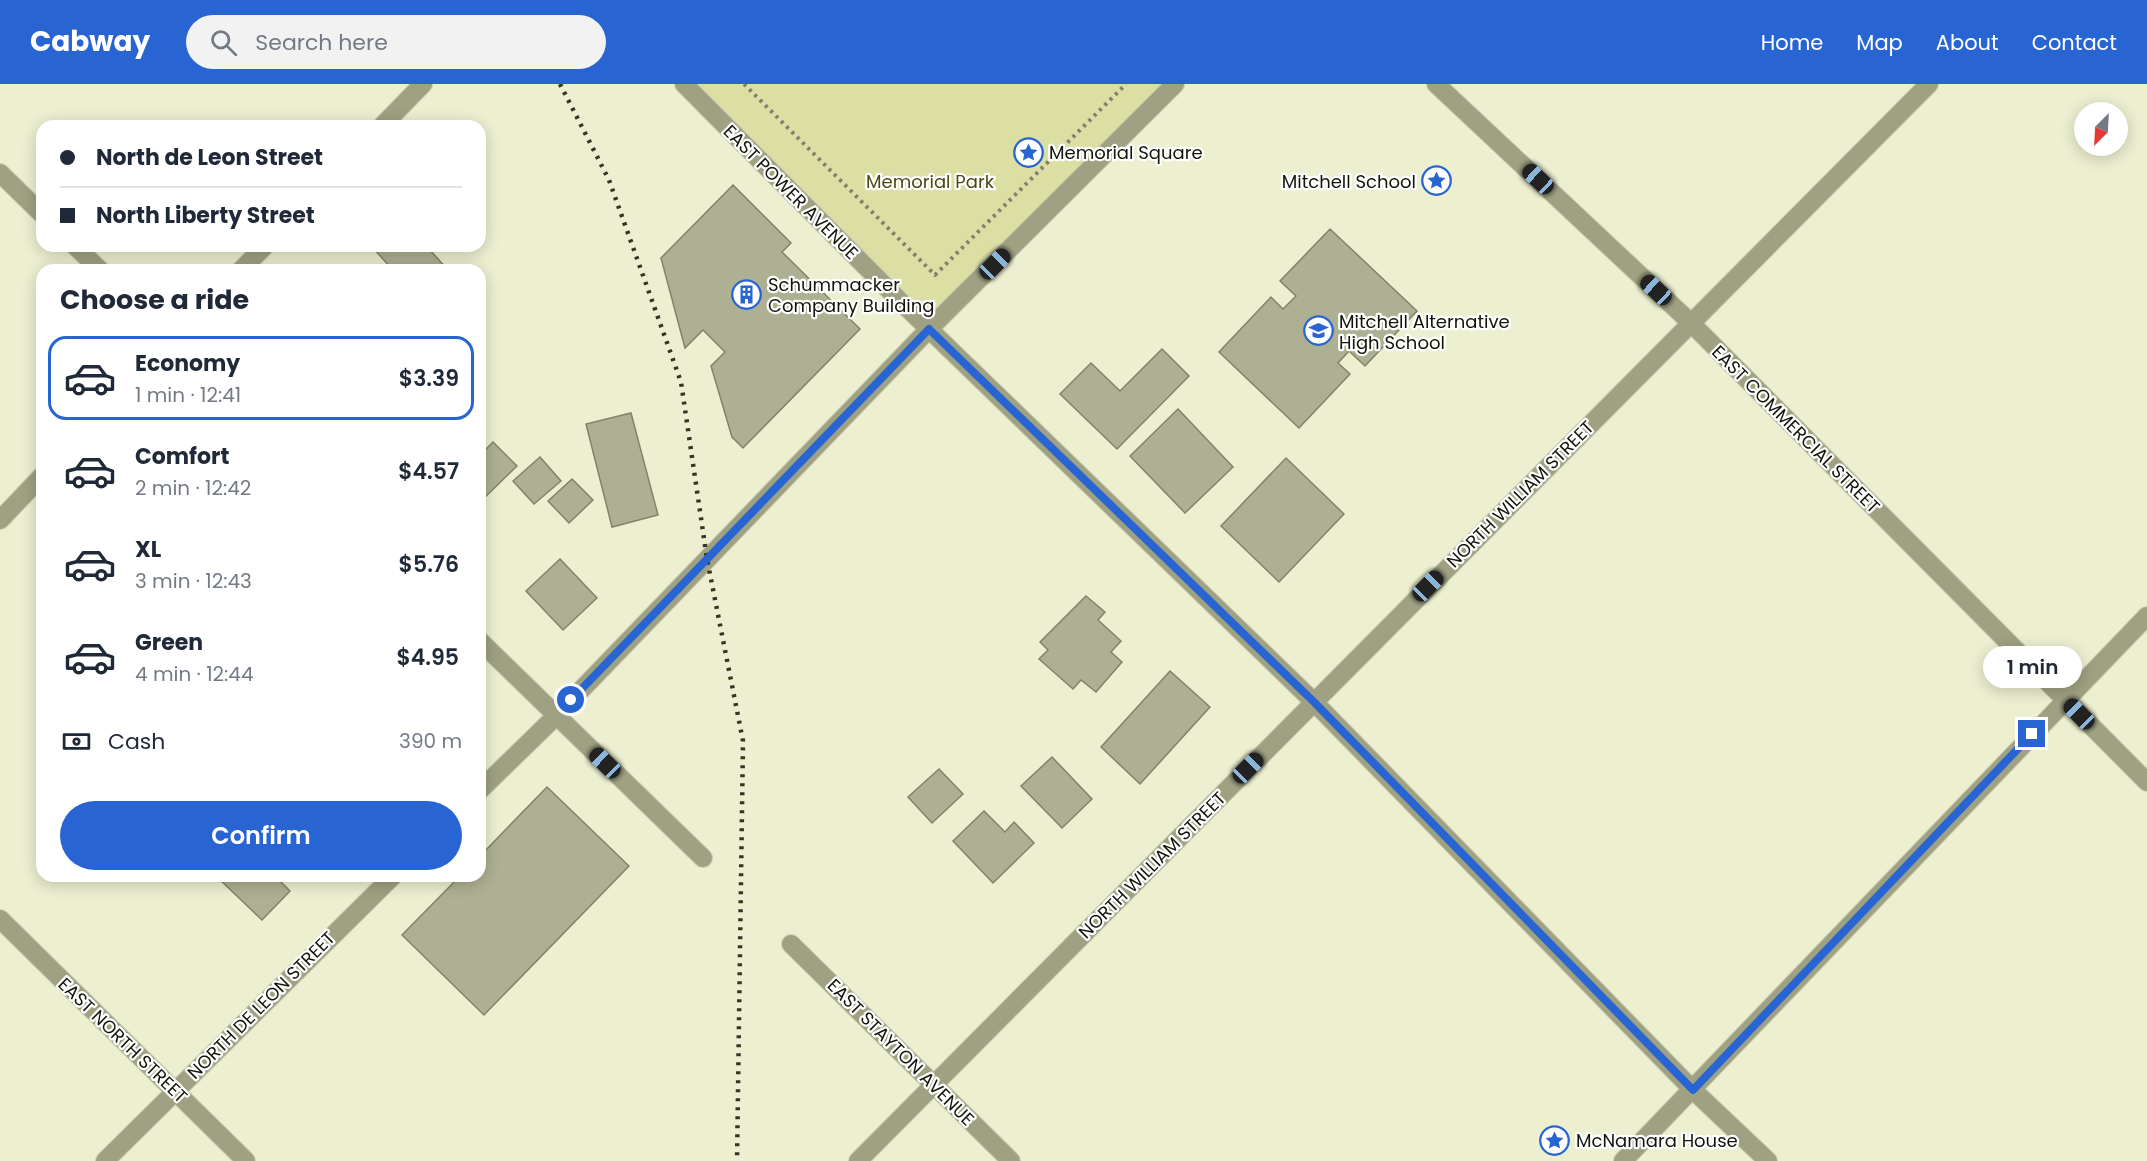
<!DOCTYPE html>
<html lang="en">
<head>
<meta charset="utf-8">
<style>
	body { margin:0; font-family:Poppins,sans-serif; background:#f2f2f3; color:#1f2937; height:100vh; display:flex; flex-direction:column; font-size:22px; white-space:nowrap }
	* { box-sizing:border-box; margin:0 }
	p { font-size:20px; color:#747a83 }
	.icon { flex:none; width:33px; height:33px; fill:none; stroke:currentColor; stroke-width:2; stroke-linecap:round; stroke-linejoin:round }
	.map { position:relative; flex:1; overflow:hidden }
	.side { position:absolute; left:36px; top:180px; width:450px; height:618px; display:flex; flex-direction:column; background:#fff; border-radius:18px; box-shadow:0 3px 15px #0003 }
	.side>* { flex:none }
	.banner { position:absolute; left:36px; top:36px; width:450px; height:132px; border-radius:18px; box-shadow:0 3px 15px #0003; display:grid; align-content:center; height:132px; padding:0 24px; background:#fff }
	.needle { width:39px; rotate:204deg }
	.controls { position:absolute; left:2074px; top:18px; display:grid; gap:12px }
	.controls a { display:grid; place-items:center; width:54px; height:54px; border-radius:50%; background:#fff; box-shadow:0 3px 15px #0003; font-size:30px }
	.end { position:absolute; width:27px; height:27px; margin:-14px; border:8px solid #2865d2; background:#fff; box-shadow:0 0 0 3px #fff }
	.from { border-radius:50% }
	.bubble { position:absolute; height:42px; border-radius:21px; background:#fff; box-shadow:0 3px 15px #0003; font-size:20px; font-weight:600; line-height:42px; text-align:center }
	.car { position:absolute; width:18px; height:36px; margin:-18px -9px; border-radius:8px; box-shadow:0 0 4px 2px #0007; background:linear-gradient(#222 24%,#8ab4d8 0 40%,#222 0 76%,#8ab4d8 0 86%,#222 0) }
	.banner b { display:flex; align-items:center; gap:21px; height:57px; font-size:22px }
	.banner b+b { border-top:2px solid #e0e1e3 }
	.banner i { width:15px; height:15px; background:#1f2937 }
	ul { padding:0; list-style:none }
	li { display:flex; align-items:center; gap:18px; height:84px; margin:0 12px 9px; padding:0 12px; border:3px solid transparent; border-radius:18px }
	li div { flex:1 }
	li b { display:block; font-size:22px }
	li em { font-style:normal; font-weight:600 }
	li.on { border-color:#2865d2 }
	li>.icon { width:54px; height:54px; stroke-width:1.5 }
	h2 { padding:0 24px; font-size:27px; line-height:72px }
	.pay { display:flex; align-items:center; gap:15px; height:66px; padding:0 24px; font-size:22px }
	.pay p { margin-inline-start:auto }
	.action { display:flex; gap:12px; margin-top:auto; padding:12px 24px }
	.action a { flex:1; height:69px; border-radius:36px; background:#2865d2; color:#fff; font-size:24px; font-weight:600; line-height:69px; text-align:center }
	header { display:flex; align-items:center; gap:36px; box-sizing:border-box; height:84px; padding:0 30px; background:#2865d2; color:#fff }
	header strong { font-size:28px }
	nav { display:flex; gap:33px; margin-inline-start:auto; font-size:21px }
	.search { width:420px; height:54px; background:#f2f2f3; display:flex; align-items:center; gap:15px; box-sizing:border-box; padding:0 21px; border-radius:33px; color:#747a83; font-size:22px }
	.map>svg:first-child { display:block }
	.green { fill:#dbdfa4 }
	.building { fill:#aeb093; stroke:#828469; stroke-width:1.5 }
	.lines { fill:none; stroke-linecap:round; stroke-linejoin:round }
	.minor-casing { stroke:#c9ccb0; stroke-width:20 }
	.path { stroke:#80826d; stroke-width:4; stroke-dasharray:3 4.5; stroke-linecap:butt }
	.minor { stroke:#9fa182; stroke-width:18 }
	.rail { stroke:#343527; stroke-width:4.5; stroke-dasharray:3 6; stroke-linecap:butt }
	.route { stroke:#2865d2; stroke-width:8 }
	.labels { text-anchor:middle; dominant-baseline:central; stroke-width:4.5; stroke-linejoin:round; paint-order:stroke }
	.poi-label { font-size:18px; fill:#131409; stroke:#fff; text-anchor:start }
	.park-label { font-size:18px; fill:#484911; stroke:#fff }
	.street-label { font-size:18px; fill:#131409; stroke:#fff }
</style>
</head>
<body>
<header>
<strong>Cabway</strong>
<div class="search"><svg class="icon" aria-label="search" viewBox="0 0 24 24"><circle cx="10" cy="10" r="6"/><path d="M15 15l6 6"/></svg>Search here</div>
<nav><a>Home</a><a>Map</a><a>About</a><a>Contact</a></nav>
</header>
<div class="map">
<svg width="2147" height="1077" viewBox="0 0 2147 1077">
	<rect width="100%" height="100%" fill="#ecefd0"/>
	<path class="green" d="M694,0H1164L928,236Z"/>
	<path class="building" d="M733,101L791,159L782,168L860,245L743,364L732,353L711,282L725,268L703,246L685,264L661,174Z
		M1330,145L1417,227L1365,282L1349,267L1338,279L1350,290L1299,344L1219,268L1271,213L1283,225L1296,212L1280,197Z
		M371,162H434L430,166L448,186H393Z
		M1162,265L1189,292L1117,365L1060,310L1091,279L1120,307Z
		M1178,325L1233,383L1185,429L1130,372Z
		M631,329L658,431L612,443L586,340Z
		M493,358L517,382L480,418V371Z
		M540,373L561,397L534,420L513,397Z
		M1286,374L1344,430L1279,498L1221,442Z
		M572,395L593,416L569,439L548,417Z
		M560,475L597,514L563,546L526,507Z
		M1086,512L1105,528L1098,536L1121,557L1111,568L1122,578L1096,608L1081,596L1073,605L1039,575L1048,566L1040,558Z
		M1170,587L1210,623L1140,700L1101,663Z
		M1052,673L1092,715L1062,744L1021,702Z
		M939,685L963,710L932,739L908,713Z
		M547,703L629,782L484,931L402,851L460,792H480V772Z
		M984,727L1005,748L1014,738L1034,759L993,799L953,757Z
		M216,792H275L290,807L262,836Z"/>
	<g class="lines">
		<defs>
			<path id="minor" d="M684,0L901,218L1314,618L1693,1006L1768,1077
				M1436,0L1690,238L2147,698
				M382,42L423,0
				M0,89L42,130
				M75,162L100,186
				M241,186L265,162
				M0,436L42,392
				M480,557L703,774
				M480,706L556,632L929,245L1175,0
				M0,835L246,1077
				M791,860L1011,1077
				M105,1077L393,792
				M858,1077L1929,0
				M1623,1077L2147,532"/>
		</defs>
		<use href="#minor" class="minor-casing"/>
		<path class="path" d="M744,0L935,191L1126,0"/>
		<use href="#minor" class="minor"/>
		<path class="rail" d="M560,0L609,96L681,298L707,475L743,657L737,1077"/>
	</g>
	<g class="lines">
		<path class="route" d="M571,616L929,245L1314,618L1693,1006L2032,650"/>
	</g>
	<defs>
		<symbol id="sight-ring" viewBox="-11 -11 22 22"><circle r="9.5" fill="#fff" stroke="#2865d2" stroke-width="1.5"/><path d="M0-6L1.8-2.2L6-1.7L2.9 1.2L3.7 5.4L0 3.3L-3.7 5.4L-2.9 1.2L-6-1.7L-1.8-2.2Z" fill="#2865d2"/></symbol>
		<symbol id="building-ring" viewBox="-11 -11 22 22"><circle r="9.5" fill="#fff" stroke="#2865d2" stroke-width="1.5"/><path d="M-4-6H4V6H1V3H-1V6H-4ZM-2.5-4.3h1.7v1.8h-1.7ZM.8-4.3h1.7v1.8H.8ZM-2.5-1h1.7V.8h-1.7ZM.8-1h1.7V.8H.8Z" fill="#2865d2"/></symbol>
		<symbol id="school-ring" viewBox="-11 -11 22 22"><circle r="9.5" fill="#fff" stroke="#2865d2" stroke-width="1.5"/><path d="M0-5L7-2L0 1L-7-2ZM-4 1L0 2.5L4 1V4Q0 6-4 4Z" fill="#2865d2"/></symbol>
	</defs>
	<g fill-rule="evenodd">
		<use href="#sight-ring" x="1012" y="52" width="33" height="33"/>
		<use href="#sight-ring" x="1420" y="80" width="33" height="33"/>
		<use href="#building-ring" x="730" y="194" width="33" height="33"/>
		<use href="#school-ring" x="1302" y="230" width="33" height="33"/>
		<use href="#sight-ring" x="1538" y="1040" width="33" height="33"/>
	</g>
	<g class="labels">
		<g class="poi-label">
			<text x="1049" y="68">Memorial Square</text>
			<text x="1416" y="97" text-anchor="end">Mitchell School</text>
			<text x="768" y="200">Schummacker<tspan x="768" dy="21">Company Building</tspan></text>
			<text x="1339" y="237">Mitchell Alternative<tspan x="1339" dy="21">High School</tspan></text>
			<text x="1576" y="1056">McNamara House</text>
		</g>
		<g class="park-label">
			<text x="930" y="97">Memorial Park</text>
		</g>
		<g class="street-label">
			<text transform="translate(791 108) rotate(45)">EAST POWER AVENUE</text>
			<text transform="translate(1796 345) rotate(45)">EAST COMMERCIAL STREET</text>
			<text transform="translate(1520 410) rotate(-45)">NORTH WILLIAM STREET</text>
			<text transform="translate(1152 781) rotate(-45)">NORTH WILLIAM STREET</text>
			<text transform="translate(261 921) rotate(-45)">NORTH DE LEON STREET</text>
			<text transform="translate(123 956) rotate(44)">EAST NORTH STREET</text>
			<text transform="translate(901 968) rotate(45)">EAST STAYTON AVENUE</text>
		</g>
	</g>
</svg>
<div class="controls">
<a><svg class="needle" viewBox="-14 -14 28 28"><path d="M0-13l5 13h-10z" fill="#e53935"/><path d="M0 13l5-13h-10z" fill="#747a83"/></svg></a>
</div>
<i class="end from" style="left:571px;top:616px"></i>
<i class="end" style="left:2032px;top:650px"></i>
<div class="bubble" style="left:1983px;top:562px;width:99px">1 min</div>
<i class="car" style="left:1538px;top:95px;rotate:313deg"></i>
<i class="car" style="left:995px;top:180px;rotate:45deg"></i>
<i class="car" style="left:1656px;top:206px;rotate:313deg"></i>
<i class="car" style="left:1428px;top:502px;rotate:45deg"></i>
<i class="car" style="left:2079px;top:630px;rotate:315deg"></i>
<i class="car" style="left:605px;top:679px;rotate:314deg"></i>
<i class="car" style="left:1248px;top:684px;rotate:45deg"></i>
<div class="banner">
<b><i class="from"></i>North de Leon Street</b>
<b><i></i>North Liberty Street</b>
</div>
<section class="side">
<h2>Choose a ride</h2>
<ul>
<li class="on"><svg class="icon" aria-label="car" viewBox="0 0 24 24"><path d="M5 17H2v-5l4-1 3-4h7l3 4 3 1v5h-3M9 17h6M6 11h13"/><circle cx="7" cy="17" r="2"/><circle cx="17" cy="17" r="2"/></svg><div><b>Economy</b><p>1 min · 12:41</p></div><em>$3.39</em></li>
<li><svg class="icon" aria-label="car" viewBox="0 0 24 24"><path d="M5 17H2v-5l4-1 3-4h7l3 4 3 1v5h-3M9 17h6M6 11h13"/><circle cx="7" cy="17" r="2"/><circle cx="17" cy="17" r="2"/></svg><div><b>Comfort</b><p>2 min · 12:42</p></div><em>$4.57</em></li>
<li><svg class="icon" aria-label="car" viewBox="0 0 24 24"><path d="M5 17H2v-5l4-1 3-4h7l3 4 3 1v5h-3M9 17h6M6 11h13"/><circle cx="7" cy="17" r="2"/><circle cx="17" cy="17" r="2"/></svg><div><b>XL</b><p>3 min · 12:43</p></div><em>$5.76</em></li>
<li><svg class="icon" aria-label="car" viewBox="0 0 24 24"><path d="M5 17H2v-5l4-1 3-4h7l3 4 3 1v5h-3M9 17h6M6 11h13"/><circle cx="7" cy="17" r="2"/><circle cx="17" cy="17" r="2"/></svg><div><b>Green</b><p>4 min · 12:44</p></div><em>$4.95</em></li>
</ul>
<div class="pay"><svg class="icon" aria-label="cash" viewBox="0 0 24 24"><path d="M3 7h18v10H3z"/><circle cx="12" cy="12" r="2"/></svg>Cash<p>390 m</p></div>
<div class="action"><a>Confirm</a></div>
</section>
</div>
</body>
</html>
